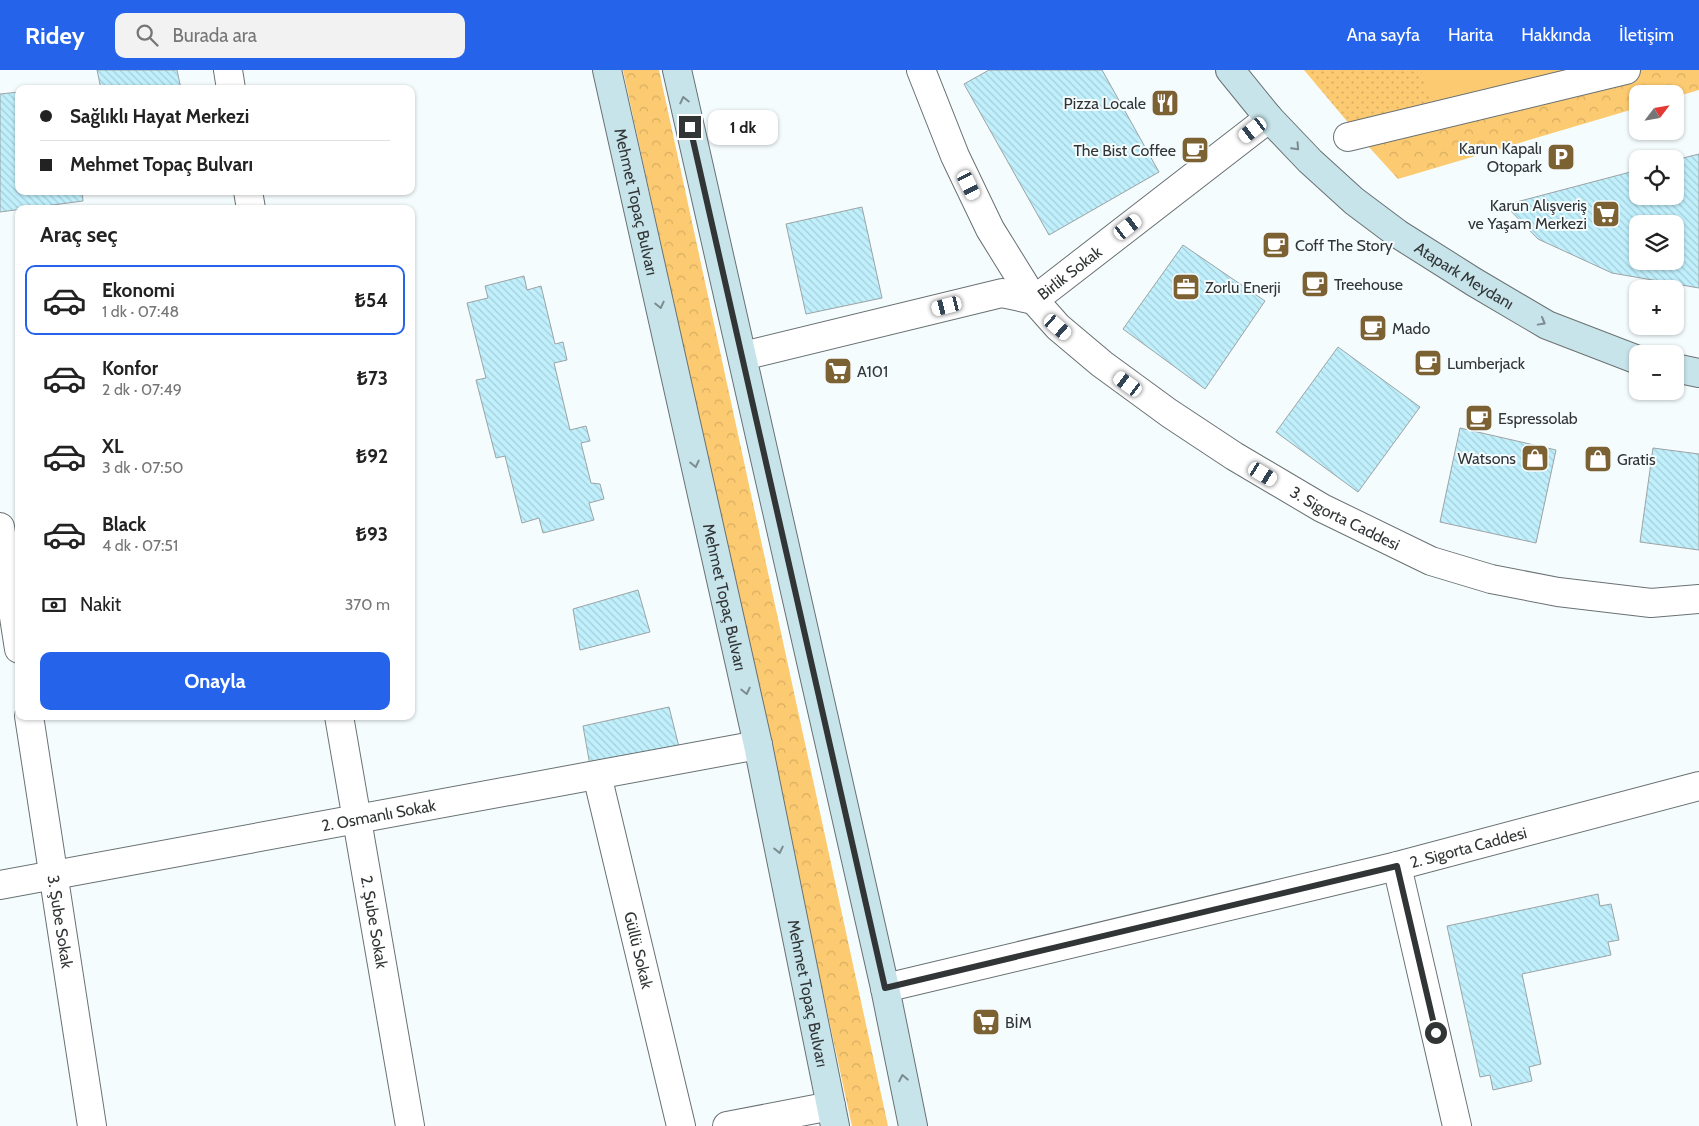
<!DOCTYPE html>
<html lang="tr">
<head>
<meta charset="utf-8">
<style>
	body { margin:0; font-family:Cabin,sans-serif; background:#f2f2f2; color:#222; height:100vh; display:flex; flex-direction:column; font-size:19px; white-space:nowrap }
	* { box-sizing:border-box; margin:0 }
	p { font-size:16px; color:#767676 }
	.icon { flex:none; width:28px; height:28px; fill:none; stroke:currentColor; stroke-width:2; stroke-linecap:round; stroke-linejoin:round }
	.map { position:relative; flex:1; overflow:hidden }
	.side { position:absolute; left:15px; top:135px; width:400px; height:515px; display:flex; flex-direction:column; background:#fff; border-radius:10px; box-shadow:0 1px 4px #0004 }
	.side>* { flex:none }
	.top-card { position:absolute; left:15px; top:15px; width:400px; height:110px; border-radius:10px; box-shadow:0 1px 4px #0004; display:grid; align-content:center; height:110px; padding:0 25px; background:#fff }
	.needle { width:32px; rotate:59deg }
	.buttons { position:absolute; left:1629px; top:15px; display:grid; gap:10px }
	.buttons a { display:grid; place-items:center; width:55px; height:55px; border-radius:10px; background:#fff; box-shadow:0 1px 4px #0004; font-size:25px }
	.end { position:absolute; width:22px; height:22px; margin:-11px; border:6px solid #323536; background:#fff; box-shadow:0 0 0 2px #fff }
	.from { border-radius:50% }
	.bubble { position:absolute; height:35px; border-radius:10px; background:#fff; box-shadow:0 1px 4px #0004; font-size:16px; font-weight:800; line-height:35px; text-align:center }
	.car { position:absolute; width:15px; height:30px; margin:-15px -8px; border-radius:6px; box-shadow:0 0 4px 1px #0007; background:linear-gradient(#fff 24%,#345 0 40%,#fff 0 76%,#345 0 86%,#fff 0) }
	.top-card b { display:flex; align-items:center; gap:18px; height:48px; font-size:19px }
	.top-card b+b { border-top:1px solid #e0e0e0 }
	.top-card i { width:12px; height:12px; background:#222 }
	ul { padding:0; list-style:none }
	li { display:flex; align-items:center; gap:15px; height:70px; margin:0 10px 8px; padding:0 15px; border:2px solid transparent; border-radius:10px }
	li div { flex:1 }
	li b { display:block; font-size:19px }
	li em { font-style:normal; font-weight:800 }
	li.selected { border-color:#2563eb }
	li>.icon { width:45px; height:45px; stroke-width:1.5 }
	h2 { padding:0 25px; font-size:22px; line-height:60px }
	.pay { display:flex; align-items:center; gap:12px; height:55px; padding:0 25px; font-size:19px }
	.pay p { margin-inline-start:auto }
	.cta { display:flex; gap:10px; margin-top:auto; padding:10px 25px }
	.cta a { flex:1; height:58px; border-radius:10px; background:#2563eb; color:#fff; font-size:20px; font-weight:800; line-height:58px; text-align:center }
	header { display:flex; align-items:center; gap:30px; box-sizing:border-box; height:70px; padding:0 25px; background:#2563eb; color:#fff }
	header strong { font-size:24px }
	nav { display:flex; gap:28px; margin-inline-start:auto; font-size:18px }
	.search { width:350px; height:45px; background:#f2f2f2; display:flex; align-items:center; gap:12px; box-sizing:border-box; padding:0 18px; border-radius:10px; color:#767676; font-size:19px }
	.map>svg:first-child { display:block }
	.green { fill:url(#green-dots) }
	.forest { fill:url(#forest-crowns) }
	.pitch { fill:#fcca70 }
	.building { fill:url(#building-back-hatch); stroke:#9ca3a5; fill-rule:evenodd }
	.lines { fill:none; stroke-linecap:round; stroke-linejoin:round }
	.street-casing { stroke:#6a7173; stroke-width:30 }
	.secondary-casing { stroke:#6a7173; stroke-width:30 }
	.street { stroke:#fff; stroke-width:28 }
	.secondary { stroke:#c7e4ea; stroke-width:28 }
	.oneway { stroke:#7c8c90 }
	.route { stroke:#323536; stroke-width:6 }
	.labels { text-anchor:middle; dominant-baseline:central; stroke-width:4; stroke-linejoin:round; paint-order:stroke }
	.poi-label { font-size:16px; fill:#323536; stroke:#f5fcfe; text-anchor:start }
	.street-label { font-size:16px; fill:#323536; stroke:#f5fcfe }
</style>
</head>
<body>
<header>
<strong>Ridey</strong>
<div class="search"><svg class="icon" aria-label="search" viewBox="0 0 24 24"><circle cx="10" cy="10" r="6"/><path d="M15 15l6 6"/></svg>Burada ara</div>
<nav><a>Ana sayfa</a><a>Harita</a><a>Hakkında</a><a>İletişim</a></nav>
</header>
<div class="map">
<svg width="1699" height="1056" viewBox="0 0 1699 1056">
	<defs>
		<pattern id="green-dots" width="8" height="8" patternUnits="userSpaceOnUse" patternTransform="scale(1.25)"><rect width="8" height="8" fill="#fcca70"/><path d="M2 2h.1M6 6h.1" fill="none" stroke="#d8ae62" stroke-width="1.8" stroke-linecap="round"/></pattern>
		<pattern id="forest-crowns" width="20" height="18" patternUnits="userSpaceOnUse" patternTransform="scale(1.25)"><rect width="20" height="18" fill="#fcca70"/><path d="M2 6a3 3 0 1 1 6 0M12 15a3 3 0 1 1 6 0" fill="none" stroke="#d8ae62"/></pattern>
		<pattern id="building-back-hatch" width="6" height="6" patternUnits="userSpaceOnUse" patternTransform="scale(1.25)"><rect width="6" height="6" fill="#c0f0fc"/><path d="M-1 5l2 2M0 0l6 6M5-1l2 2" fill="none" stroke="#a5ced9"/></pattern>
	</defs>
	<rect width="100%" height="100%" fill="#f5fcfe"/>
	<path class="green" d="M1304,0H1442L1451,33L1351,56Z"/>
	<path class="forest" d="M623,0H659L888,1056H852Z
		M1586,0H1699V20L1675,27V24H1638L1637,38L1398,109L1368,76Z"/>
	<path class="pitch" d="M1421,0H1586L1433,38Z"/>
	<path class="building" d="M97,0H177L181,19H101Z
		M989,0H1102L1159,102L1049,165L964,14Z
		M19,22V121H82L83,131L0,142V24Z
		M1699,84V218L1612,203L1538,169L1505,135L1638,100V126H1675V90ZM1638,154H1675V191H1638Z
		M862,137L882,228L806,244L786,154Z
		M1183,175L1265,231L1205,319L1123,259Z
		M524,206L527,220L541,216L555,274L563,272L567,290L554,293L570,360L586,356L590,371L581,373L591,413L600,414L604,429L589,433L594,450L543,463L539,448L522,453L505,386L496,388L476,310L486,308L467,233L488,228L485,216Z
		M1338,277L1420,337L1358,422L1276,362Z
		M1460,358L1556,380L1536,473L1440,452Z
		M1653,378L1699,384V480L1640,472Z
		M638,520L650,562L580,580L573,539Z
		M669,637L680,681L591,701L583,656Z
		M1598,824L1600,836L1611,834L1619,870L1608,872L1611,885L1522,904L1541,994L1529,997L1532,1011L1493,1020L1490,1005L1480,1007L1447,856Z"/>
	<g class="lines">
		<defs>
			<g id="street">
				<path d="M228,0L231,19"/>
				<path id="s1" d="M921,0L955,86L990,159L1034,230L1058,257L1102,294L1169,343L1234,386L1322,438L1431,491L1491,509L1558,522L1651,533L1699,529"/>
				<path d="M1348,67L1626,0"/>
				<path d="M248,121L251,139"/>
				<path id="s2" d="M743,286L1002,223L1034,230L1269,48"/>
				<path d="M0,457L19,579"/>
				<path id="s3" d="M29,646L92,1056"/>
				<path id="s4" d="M339,646L410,1056"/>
				<path id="s5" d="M597,705L681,1056"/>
				<path d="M1397,796L1457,1056"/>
				<path id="s6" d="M0,815L758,675"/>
				<path id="s7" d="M885,918L1397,796L1699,716"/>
				<path d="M727,1056L831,1036"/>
			</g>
			<g id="secondary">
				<path id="s8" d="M607,0L758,675L835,1056"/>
				<path d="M677,0L885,918L913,1056"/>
				<path id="s9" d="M1230,0L1269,48L1310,91L1354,131L1398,164L1474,212L1547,255L1638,290"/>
				<path d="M1675,298L1699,303"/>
			</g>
		</defs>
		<use href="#street" class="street-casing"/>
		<use href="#secondary" class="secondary-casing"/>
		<use href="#street" class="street"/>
		<use href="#secondary" class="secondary"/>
	</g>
	<defs><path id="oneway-chevron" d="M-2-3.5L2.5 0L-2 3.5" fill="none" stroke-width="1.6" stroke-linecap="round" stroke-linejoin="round" transform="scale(1.25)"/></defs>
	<g class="oneway">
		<use href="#oneway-chevron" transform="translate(684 30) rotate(-103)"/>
		<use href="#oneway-chevron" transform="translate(1296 77) rotate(47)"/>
		<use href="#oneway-chevron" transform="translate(660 235) rotate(77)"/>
		<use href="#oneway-chevron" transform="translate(1542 252) rotate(29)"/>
		<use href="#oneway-chevron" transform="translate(695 394) rotate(77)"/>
		<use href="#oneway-chevron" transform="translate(746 621) rotate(77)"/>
		<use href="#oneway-chevron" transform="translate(779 780) rotate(78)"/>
		<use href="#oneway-chevron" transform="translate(903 1008) rotate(-101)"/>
	</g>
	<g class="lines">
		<path class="route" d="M690,57L885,918L1397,796L1436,963"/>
	</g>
	<defs>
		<symbol id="restaurant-square" viewBox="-11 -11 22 22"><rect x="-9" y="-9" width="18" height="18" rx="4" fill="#7c6233" stroke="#f5fcfe"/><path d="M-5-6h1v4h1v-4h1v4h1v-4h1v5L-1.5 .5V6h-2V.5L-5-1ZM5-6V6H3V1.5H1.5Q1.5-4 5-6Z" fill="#fff"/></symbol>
		<symbol id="cafe-square" viewBox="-11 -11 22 22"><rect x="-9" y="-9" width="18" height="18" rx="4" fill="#7c6233" stroke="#f5fcfe"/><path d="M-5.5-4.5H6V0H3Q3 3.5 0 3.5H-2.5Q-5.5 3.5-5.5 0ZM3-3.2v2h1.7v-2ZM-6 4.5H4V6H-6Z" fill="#fff"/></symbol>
		<symbol id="parking-square" viewBox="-11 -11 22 22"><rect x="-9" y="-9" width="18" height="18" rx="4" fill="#7c6233" stroke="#f5fcfe"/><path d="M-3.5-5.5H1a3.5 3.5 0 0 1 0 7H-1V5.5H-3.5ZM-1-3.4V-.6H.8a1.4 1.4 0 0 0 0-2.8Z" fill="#fff"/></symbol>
		<symbol id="supermarket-square" viewBox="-11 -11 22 22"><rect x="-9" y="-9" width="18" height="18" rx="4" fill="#7c6233" stroke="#f5fcfe"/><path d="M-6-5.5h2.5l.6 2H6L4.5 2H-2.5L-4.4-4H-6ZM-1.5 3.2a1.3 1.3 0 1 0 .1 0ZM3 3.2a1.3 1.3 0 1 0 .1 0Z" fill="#fff"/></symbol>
		<symbol id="office-square" viewBox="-11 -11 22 22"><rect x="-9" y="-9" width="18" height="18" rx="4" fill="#7c6233" stroke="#f5fcfe"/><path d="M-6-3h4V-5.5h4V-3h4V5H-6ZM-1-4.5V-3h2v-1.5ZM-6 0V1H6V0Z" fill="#fff"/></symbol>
		<symbol id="shop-square" viewBox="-11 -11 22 22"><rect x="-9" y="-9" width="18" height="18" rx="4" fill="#7c6233" stroke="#f5fcfe"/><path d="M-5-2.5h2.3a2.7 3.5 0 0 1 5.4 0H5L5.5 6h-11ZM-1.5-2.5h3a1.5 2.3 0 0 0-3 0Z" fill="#fff"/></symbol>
	</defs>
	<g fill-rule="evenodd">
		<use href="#restaurant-square" x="1149" y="17" width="32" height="32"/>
		<use href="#cafe-square" x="1179" y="64" width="32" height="32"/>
		<use href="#parking-square" x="1545" y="71" width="32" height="32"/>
		<use href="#supermarket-square" x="1590" y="128" width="32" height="32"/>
		<use href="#cafe-square" x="1260" y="159" width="32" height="32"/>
		<use href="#cafe-square" x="1299" y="198" width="32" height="32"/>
		<use href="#office-square" x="1170" y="201" width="32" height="32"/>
		<use href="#cafe-square" x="1357" y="242" width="32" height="32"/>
		<use href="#cafe-square" x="1412" y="277" width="32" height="32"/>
		<use href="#supermarket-square" x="822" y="285" width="32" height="32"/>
		<use href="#cafe-square" x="1463" y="332" width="32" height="32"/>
		<use href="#shop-square" x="1519" y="372" width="32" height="32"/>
		<use href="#shop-square" x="1582" y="373" width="32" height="32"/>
		<use href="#supermarket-square" x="970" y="936" width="32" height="32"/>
	</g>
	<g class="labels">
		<g class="poi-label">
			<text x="1146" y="33" text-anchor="end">Pizza Locale</text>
			<text x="1542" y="78" text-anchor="end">Karun Kapalı<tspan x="1542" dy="18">Otopark</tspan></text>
			<text x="1176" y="80" text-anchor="end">The Bist Coffee</text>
			<text x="1587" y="135" text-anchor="end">Karun Alışveriş<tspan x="1587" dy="18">ve Yaşam Merkezi</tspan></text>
			<text x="1295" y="175">Coff The Story</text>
			<text x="1334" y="214">Treehouse</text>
			<text x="1205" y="217">Zorlu Enerji</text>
			<text x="1392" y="258">Mado</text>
			<text x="1447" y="293">Lumberjack</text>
			<text x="857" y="301">A101</text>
			<text x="1498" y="348">Espressolab</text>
			<text x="1516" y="388" text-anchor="end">Watsons</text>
			<text x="1617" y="389">Gratis</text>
			<text x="1005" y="952">BİM</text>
		</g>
		<g class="street-label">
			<text stroke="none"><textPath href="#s8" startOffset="135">Mehmet Topaç Bulvarı</textPath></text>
			<text stroke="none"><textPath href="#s2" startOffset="344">Birlik Sokak</textPath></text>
			<text stroke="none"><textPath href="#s9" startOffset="314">Atapark Meydanı</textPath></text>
			<text stroke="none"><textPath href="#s1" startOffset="639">3. Sigorta Caddesi</textPath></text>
			<text stroke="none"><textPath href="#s8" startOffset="540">Mehmet Topaç Bulvarı</textPath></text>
			<text stroke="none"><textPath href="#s6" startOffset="385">2. Osmanlı Sokak</textPath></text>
			<text stroke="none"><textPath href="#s7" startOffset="600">2. Sigorta Caddesi</textPath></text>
			<text stroke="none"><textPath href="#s3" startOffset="208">3. Şube Sokak</textPath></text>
			<text stroke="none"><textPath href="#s4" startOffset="209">2. Şube Sokak</textPath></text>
			<text stroke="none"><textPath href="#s5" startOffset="180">Güllü Sokak</textPath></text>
			<text stroke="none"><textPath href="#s8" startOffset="945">Mehmet Topaç Bulvarı</textPath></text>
		</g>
	</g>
</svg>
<div class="buttons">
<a><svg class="needle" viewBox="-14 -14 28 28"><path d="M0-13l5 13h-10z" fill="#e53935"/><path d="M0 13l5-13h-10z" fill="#767676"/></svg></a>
<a><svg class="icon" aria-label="locate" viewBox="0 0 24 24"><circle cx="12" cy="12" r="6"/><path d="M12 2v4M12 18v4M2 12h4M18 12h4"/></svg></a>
<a><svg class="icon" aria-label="layers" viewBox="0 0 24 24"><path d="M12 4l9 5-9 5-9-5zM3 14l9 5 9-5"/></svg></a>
<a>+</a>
<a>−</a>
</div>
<i class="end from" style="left:1436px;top:963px"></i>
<i class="end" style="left:690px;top:57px"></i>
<div class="bubble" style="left:708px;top:40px;width:70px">1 dk</div>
<i class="car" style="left:1253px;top:60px;rotate:232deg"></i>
<i class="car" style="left:969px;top:115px;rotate:154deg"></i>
<i class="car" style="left:1128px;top:157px;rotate:52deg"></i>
<i class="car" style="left:947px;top:236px;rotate:256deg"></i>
<i class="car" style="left:1058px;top:257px;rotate:131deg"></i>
<i class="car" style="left:1128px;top:314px;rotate:306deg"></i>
<i class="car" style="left:1263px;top:404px;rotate:121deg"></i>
<div class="top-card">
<b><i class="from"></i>Sağlıklı Hayat Merkezi</b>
<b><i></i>Mehmet Topaç Bulvarı</b>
</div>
<section class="side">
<h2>Araç seç</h2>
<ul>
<li class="selected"><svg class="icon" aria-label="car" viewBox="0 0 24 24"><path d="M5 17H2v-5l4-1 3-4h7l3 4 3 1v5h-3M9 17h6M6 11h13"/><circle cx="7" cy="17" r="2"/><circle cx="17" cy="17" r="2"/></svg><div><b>Ekonomi</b><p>1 dk · 07:48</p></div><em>₺54</em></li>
<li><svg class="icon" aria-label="car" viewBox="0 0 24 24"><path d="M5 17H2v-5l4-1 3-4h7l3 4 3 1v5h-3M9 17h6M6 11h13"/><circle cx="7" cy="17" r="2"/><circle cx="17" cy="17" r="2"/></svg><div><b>Konfor</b><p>2 dk · 07:49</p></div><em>₺73</em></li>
<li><svg class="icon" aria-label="car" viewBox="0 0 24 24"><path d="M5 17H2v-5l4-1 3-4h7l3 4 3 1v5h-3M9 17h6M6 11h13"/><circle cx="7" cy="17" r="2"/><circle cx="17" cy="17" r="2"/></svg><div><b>XL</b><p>3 dk · 07:50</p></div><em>₺92</em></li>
<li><svg class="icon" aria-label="car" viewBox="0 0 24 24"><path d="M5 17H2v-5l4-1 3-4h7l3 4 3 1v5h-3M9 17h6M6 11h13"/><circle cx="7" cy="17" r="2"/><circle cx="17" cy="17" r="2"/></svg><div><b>Black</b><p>4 dk · 07:51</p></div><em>₺93</em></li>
</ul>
<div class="pay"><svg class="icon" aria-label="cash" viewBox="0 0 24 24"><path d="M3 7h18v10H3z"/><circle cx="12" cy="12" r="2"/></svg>Nakit<p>370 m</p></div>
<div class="cta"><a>Onayla</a></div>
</section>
</div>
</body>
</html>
